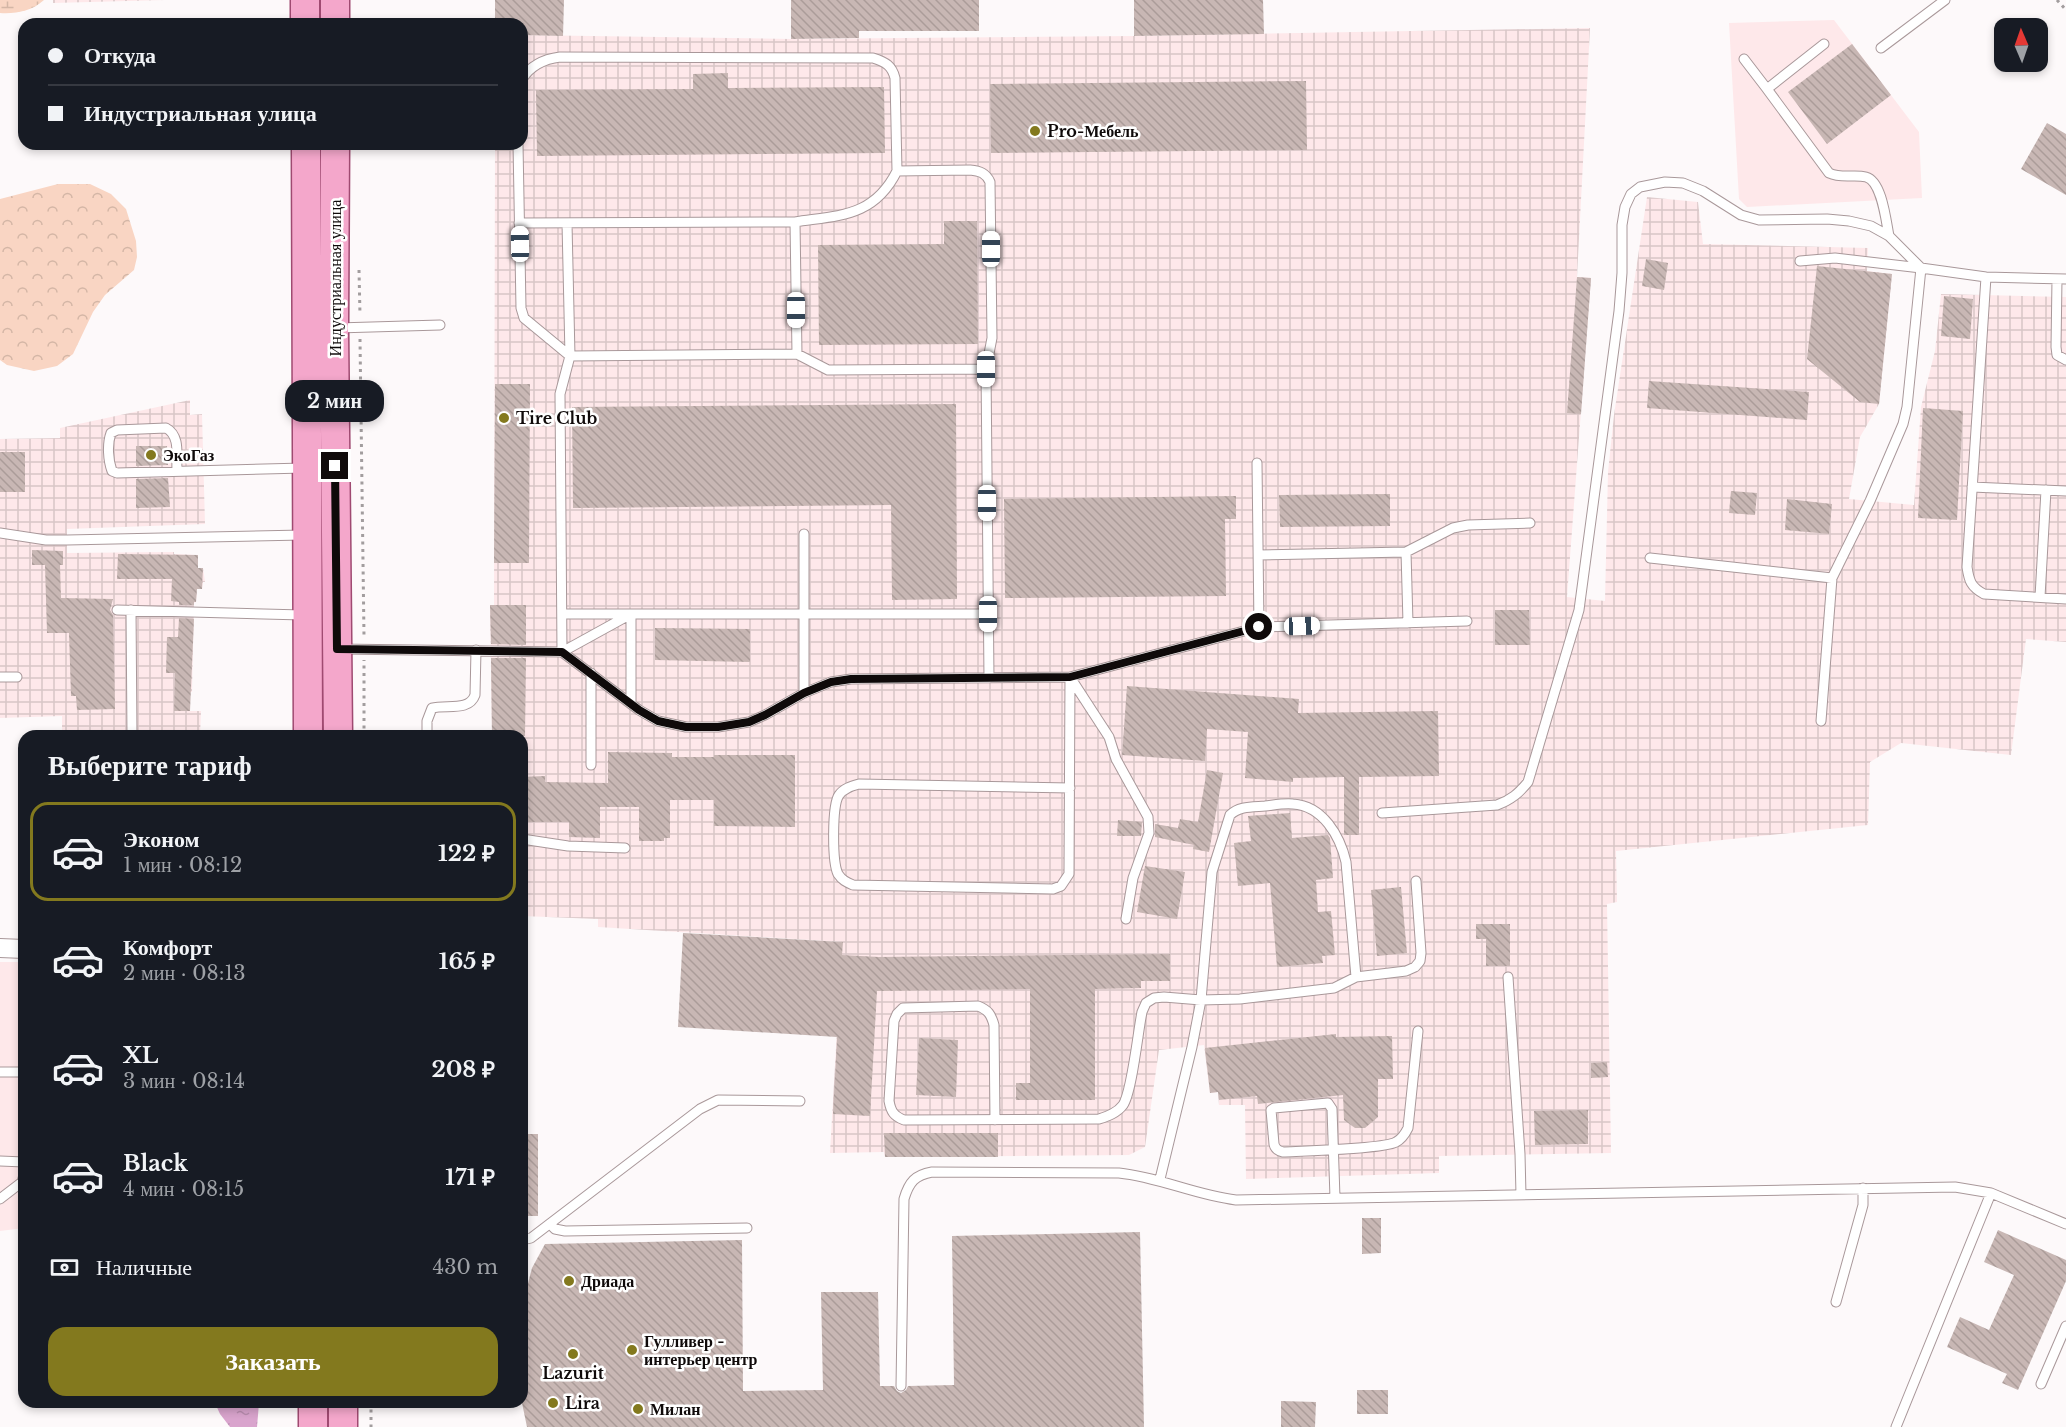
<!DOCTYPE html>
<html lang="ru">
<head>
<meta charset="utf-8">
<style>
	body { margin:0; font-family:"Libre Baskerville",serif; background:#242831; color:#f1f3f6; height:100vh; display:flex; flex-direction:column; font-size:22px; white-space:nowrap }
	* { box-sizing:border-box; margin:0 }
	p { font-size:20px; color:#9ea1a6 }
	.icon { flex:none; width:33px; height:33px; fill:none; stroke:currentColor; stroke-width:2; stroke-linecap:round; stroke-linejoin:round }
	.map { position:relative; flex:1; overflow:hidden }
	.sheet { position:absolute; left:18px; top:730px; width:510px; height:678px; display:flex; flex-direction:column; background:#171b24; border-radius:18px; box-shadow:0 3px 9px #0003 }
	.sheet>* { flex:none }
	.hud { position:absolute; left:18px; top:18px; width:510px; height:132px; border-radius:18px; box-shadow:0 3px 9px #0003; display:grid; align-content:center; height:132px; padding:0 30px; background:#171b24 }
	.needle { width:39px; rotate:358deg }
	.fabs { position:absolute; left:1994px; top:18px; display:grid; gap:12px }
	.fabs a { display:grid; place-items:center; width:54px; height:54px; border-radius:12px; background:#171b24; box-shadow:0 3px 9px #0003; font-size:30px }
	.end { position:absolute; width:27px; height:27px; margin:-14px; border:8px solid #0f0a0a; background:#fff; box-shadow:0 0 0 3px #fff }
	.from { border-radius:50% }
	.bubble { position:absolute; height:42px; border-radius:18px; background:#171b24; box-shadow:0 3px 9px #0003; font-size:20px; font-weight:800; line-height:42px; text-align:center }
	.car { position:absolute; width:18px; height:36px; margin:-18px -9px; border-radius:8px; box-shadow:0 0 4px 2px #0007; background:linear-gradient(#fff 24%,#345 0 40%,#fff 0 76%,#345 0 86%,#fff 0) }
	.hud b { display:flex; align-items:center; gap:21px; height:57px; font-size:22px }
	.hud b+b { border-top:2px solid #363941 }
	.hud i { width:15px; height:15px; background:#f1f3f6 }
	ul { padding:0; list-style:none }
	li { display:flex; align-items:center; gap:18px; height:99px; margin:0 12px 9px; padding:0 18px; border:3px solid transparent; border-radius:18px }
	li div { flex:1 }
	li b { display:block; font-size:22px }
	li em { font-style:normal; font-weight:800 }
	li.current { border-color:#83791e }
	li>.icon { width:54px; height:54px; stroke-width:1.5 }
	h2 { padding:0 30px; font-size:27px; line-height:72px }
	.pay { display:flex; align-items:center; gap:15px; height:66px; padding:0 30px; font-size:22px }
	.pay p { margin-inline-start:auto }
	.action { display:flex; gap:12px; margin-top:auto; padding:12px 30px }
	.action a { flex:1; height:69px; border-radius:18px; background:#83791e; color:#fff; font-size:24px; font-weight:800; line-height:69px; text-align:center }
	.map>svg:first-child { display:block }
	.built { fill:#fee8ea }
	.industrial { fill:url(#industrial-grid) }
	.forest { fill:url(#forest-crowns) }
	.wetland { fill:url(#wetland-marsh) }
	.water { fill:url(#water-ripples) }
	.building { fill:url(#building-back-hatch) }
	.lines { fill:none; stroke-linecap:round; stroke-linejoin:round }
	.service-casing { stroke:#a9989a; stroke-width:11 }
	.minor-casing { stroke:#a9989a; stroke-width:20 }
	.primary-casing { stroke:#9f4a71; stroke-width:31 }
	.path { stroke:#a29d9e; stroke-width:3; stroke-dasharray:3 4.5; stroke-linecap:butt }
	.service { stroke:#fff; stroke-width:9 }
	.minor { stroke:#fff; stroke-width:18 }
	.primary { stroke:#f4a7cb; stroke-width:28 }
	.route { stroke:#0f0a0a; stroke-width:8 }
	.poi-dot { fill:#83791e; stroke:#fff; stroke-width:2 }
	.labels { text-anchor:middle; dominant-baseline:central; stroke-width:5; stroke-linejoin:round; paint-order:stroke }
	.poi-label { font-size:16px; font-weight:bold; fill:#0f0a0a; stroke:#fff; text-anchor:start }
	.street-label { font-size:16px; fill:#0f0a0a; stroke:#fff }
</style>
</head>
<body>
<div class="map">
<svg width="2066" height="1427" viewBox="0 0 2066 1427">
	<defs>
		<pattern id="industrial-grid" width="8" height="8" patternUnits="userSpaceOnUse" patternTransform="scale(1.5)"><rect width="8" height="8" fill="#fee8ea"/><path d="M0 4h8M4 0v8" fill="none" stroke="#d8c6c7"/></pattern>
		<pattern id="forest-crowns" width="20" height="18" patternUnits="userSpaceOnUse" patternTransform="scale(1.5)"><rect width="20" height="18" fill="#f9d5c3"/><path d="M2 6a3 3 0 1 1 6 0M12 15a3 3 0 1 1 6 0" fill="none" stroke="#d4b6a6"/></pattern>
		<pattern id="wetland-marsh" width="20" height="14" patternUnits="userSpaceOnUse" patternTransform="scale(1.5)"><rect width="20" height="14" fill="#f9d5c3"/><path d="M1 5h8M5 5V1M11 12h8M15 12V8" fill="none" stroke="#d4b6a6"/></pattern>
		<pattern id="water-ripples" width="26" height="14" patternUnits="userSpaceOnUse" patternTransform="scale(1.5)"><rect width="26" height="14" fill="#d9a4cd"/><path d="M2 4q2-2 4 0t4 0M15 11q2-2 4 0t4 0" fill="none" stroke="#b98caf"/></pattern>
		<pattern id="building-back-hatch" width="6" height="6" patternUnits="userSpaceOnUse" patternTransform="scale(1.5)"><rect width="6" height="6" fill="#c8b7b4"/><path d="M-1 5l2 2M0 0l6 6M5-1l2 2" fill="none" stroke="#ab9c99"/></pattern>
	</defs>
	<rect width="100%" height="100%" fill="#fdf9fa"/>
	<path class="built" d="M1834,20L1919,132L1922,198L1747,207L1739,199L1729,23Z
		M0,962H24V1228L0,1231Z"/>
	<path class="industrial" d="M53,0H165L53,3Z
		M1590,28L1577,277L1591,278L1567,597L1605,601L1608,472L1614,415L1647,197L1698,202L1703,244L1868,248L1867,271L1892,274L1879,404L1860,437L1849,499L1914,505L1921,407L1935,351L1941,294L2066,297V642L2026,639L2011,755L1901,743L1870,762L1868,825L1616,851L1617,902L1607,904L1611,1153L1439,1156V1173L1246,1179L1245,1105H1219L1218,1092L1210,1093L1204,1045L1159,1050L1145,1147L1129,1155L885,1157L884,1152L830,1153L842,942L598,927V919L522,916V736H492L490,605H494L495,144H522V35L791,39L1134,36Z
		M190,400V415L202,414L205,524L67,529V553L174,552V554L198,555V568H203L205,582H203L202,589H197L196,602L194,603L192,692H190V711H201L200,736H62V716L0,718V439L60,438V428Z"/>
	<path class="forest" d="M58,184H90L111,194L126,209L136,241L137,257L134,270L105,295L93,312L73,354L57,366L34,371L7,365L0,360V199Z"/>
	<path class="wetland" d="M0,0H44C32,11 16,14 0,13Z"/>
	<path class="water" d="M215,1403H259L257,1427H230L220,1414Z"/>
	<path class="building" d="M495,0H564L563,36L522,35V24H495Z
		M791,0H979V31H859V38L791,39Z
		M1134,0H1263L1264,34L1134,36Z
		M1852,44L1891,95L1827,144L1788,92Z
		M728,73V88L884,87L885,153L537,156L536,90L693,89V74Z
		M1306,81L1307,150L991,153L990,84Z
		M2047,123L2066,134V195L2021,169Z
		M944,221H977L978,344L819,345L818,245L944,244Z
		M1646,259L1668,263L1664,290L1642,286Z
		M1817,266L1892,274L1879,404L1860,402L1807,359Z
		M1577,277L1591,278L1581,414L1567,413Z
		M1944,296L1973,299L1970,339L1941,336Z
		M1649,381L1809,392L1807,420L1647,408Z
		M495,384H530L529,563H494Z
		M956,404L957,599L892,600L891,505L573,508L572,407Z
		M1923,408L1963,411L1957,520L1918,518Z
		M136,446H167L168,465L136,466Z
		M0,452H25V492H0Z
		M168,478L170,507L136,508V479Z
		M1731,491L1757,493L1755,515L1729,513Z
		M1390,494V526L1280,527L1279,495Z
		M1236,496V519H1225L1226,596L1005,598L1004,499Z
		M1787,499L1832,504L1829,534L1785,530Z
		M32,550L63,551V565H60L61,598L113,599L110,610L113,615L115,709L77,710L76,696H71L69,633H47L45,565H32Z
		M118,554L198,555V568H203L202,589H197L196,602H194V605H179V602L171,601L172,579H117Z
		M490,605H526V645L491,644Z
		M1495,610H1529L1530,645H1495Z
		M179,618L194,619L190,711H174L175,673H166L167,637H178Z
		M655,628L750,629V662L655,660Z
		M491,658H526L525,736H492Z
		M1127,686L1299,699L1298,713L1438,711L1439,776L1359,777V835H1344V777L1293,778V782L1245,778L1248,732L1207,729L1205,761L1122,755Z
		M608,752L672,753V757H714V755H795V827L714,826V800H670V838H664V841H639V807H600V838L569,837V822H522V777L545,776V782L608,783Z
		M1207,770L1223,773L1209,852L1193,849L1194,845L1155,837V824L1178,828L1180,819L1198,822Z
		M1290,813L1292,838L1328,835L1330,838L1333,878L1316,880L1318,912L1331,911L1335,955L1322,956L1323,963L1277,967L1270,883L1238,886L1234,843L1251,841L1248,816Z
		M1118,820L1142,822L1141,836H1117Z
		M1145,866L1185,872L1177,919L1137,912Z
		M1401,887L1407,953L1377,956L1371,890Z
		M1476,924H1510V966H1486V939H1476Z
		M683,933L843,942L842,955L879,957L1170,954V981H1141V988L1095,989V1100H1016V1083H1030V989L877,991L870,1116L833,1114L837,1037L678,1027Z
		M1336,1034V1037L1392,1036L1393,1079H1378V1117L1365,1128H1355L1344,1120L1343,1095L1258,1104L1257,1096L1219,1100L1218,1092L1210,1093L1205,1048Z
		M919,1038L958,1040L956,1097L916,1095Z
		M1607,1062L1608,1077L1591,1078V1063Z
		M1588,1110V1144L1535,1145L1534,1111Z
		M884,1133H998V1157H885Z
		M522,1134H538V1216H522Z
		M1362,1218H1381V1253L1362,1254Z
		M1998,1230L2066,1260V1281L2018,1390L2002,1383L2007,1374L1947,1347L1960,1317L1989,1330L2014,1275L1984,1262Z
		M1140,1232L1144,1427H527L522,1403V1306L532,1268L545,1244L742,1240L743,1391L823,1390L821,1292H878L880,1386H894L897,1391L901,1393L906,1390L908,1386L954,1385L952,1236Z
		M1357,1390H1388V1414H1357Z
		M1281,1401L1316,1402L1315,1427H1281Z"/>
	<g class="lines">
		<defs>
			<path id="service" d="M1824,44L1767,89L1829,173C1842,179 1854,174 1866,177C1882,181 1886,221 1889,236
				M1881,48L1945,0
				M1744,59L1767,89
				M522,79C531,65 544,59 560,57L873,58C886,62 892,66 895,78L897,171
				M518,144L521,308L524,318L570,356L797,354L828,370L986,369L989,678
				M795,222C840,215 874,217 897,171L970,170C980,171 986,173 990,182L992,338L986,369
				M519,223L795,222L797,354
				M1986,277L1967,567C1969,581 1971,587 1984,594L2066,599
				M2057,279L2056,347L2057,355L2066,360
				M337,328L440,325
				M177,471C176,456 181,436 166,428L117,430L111,433C107,444 108,460 112,471L117,473L304,468
				M1972,487L2066,491
				M0,533L46,540H67L303,535
				M1406,552L1408,623
				M1259,555L1406,552L1453,528L1468,525L1530,523
				M1650,558L1832,578L1870,501L1903,424L1907,407L1921,268L1835,258L1800,261
				M2040,597L2046,490
				M117,610L303,615
				M131,610L132,736
				M562,614H631V704
				M1259,627L1467,621
				M339,649L562,652L631,614H988
				M562,652L639,710L658,721L686,727H718L749,722L765,715L804,693L831,682L851,679L1070,677L1259,627L1257,463
				M562,652L560,394L570,356L567,223
				M0,677H17
				M1070,677L1069,874L1061,886L1053,889L853,885C846,882 842,880 838,874C832,862 832,805 839,795C844,788 852,786 859,784L1070,788
				M1070,677L1109,737L1116,759L1148,817L1149,833L1133,878L1126,919
				M804,693V534
				M1821,721L1832,578
				M427,736V721L432,708C446,704 469,712 475,695L476,650
				M591,765V673
				M1382,813L1497,805C1511,800 1519,793 1528,782L1579,610L1619,311L1622,273V225L1625,207L1631,194L1640,187L1665,182L1683,183L1703,191L1741,215L1759,220L1827,219L1849,221L1871,226L1889,236L1921,268L1986,277L2066,279
				M522,839L568,846L625,848
				M1508,977L1520,1154L1521,1195
				M0,1072H24
				M995,1120L994,1025C991,1014 988,1010 978,1006L903,1008L897,1014L894,1021L889,1101C891,1112 894,1116 904,1120L1099,1119C1108,1116 1117,1113 1123,1105C1132,1092 1138,1031 1142,1012L1146,1003L1154,998L1164,997L1201,1000L1240,999L1334,988L1356,977L1406,971L1415,967L1420,961L1421,953L1416,881
				M0,1161L24,1162
				M1160,1179L1192,1047L1201,1000L1212,872L1230,815C1239,806 1252,807 1265,806C1274,805 1284,803 1293,804C1323,806 1340,836 1346,862L1356,977
				M1335,1198L1332,1109L1328,1103L1274,1108L1271,1110L1274,1144C1275,1149 1278,1151 1283,1152C1303,1151 1384,1149 1396,1142C1402,1139 1405,1134 1408,1128L1418,1031
				M0,1199L22,1182L24,1175
				M550,1224L555,1229L565,1231L747,1228
				M522,1240L531,1238L700,1109L718,1100L800,1101
				M1836,1302L1863,1205V1188
				M2041,1384L2066,1326
				M901,1386L904,1199C909,1182 915,1175 932,1172L1119,1173C1159,1177 1195,1195 1236,1200L1955,1187L1991,1193L2066,1224
				M1896,1427L1991,1193"/>
			<path id="minor" d="M0,948L24,949"/>
			<path id="primary" d="M305,0V24
				M335,24V0
				M306,144L308,736
				M335,144L334,328L338,736
				M313,1402V1427
				M343,1402V1427"/>
		</defs>
		<use href="#service" class="service-casing"/>
		<use href="#minor" class="minor-casing"/>
		<use href="#primary" class="primary-casing"/>
		<path class="path" d="M2057,0L2066,10
			M359,270L360,315
			M360,339L364,636
			M364,736V660
			M371,1402V1427"/>
		<use href="#service" class="service"/>
		<use href="#minor" class="minor"/>
		<use href="#primary" class="primary"/>
	</g>
	<g class="lines">
		<path class="route" d="M335,466L337,649L562,652L639,710L658,721L686,727H718L749,722L765,715L804,693L831,682L851,679L1070,677L1259,627"/>
	</g>
	<g class="poi-dot">
		<circle cx="1035" cy="131" r="6"/>
		<circle cx="504" cy="418" r="6"/>
		<circle cx="151" cy="455" r="6"/>
		<circle cx="569" cy="1281" r="6"/>
		<circle cx="632" cy="1350" r="6"/>
		<circle cx="573" cy="1354" r="6"/>
		<circle cx="553" cy="1403" r="6"/>
		<circle cx="638" cy="1409" r="6"/>
	</g>
	<g class="labels">
		<g class="poi-label">
			<text x="1047" y="131">Pro-Мебель</text>
			<text x="516" y="418">Tire Club</text>
			<text x="163" y="455">ЭкоГаз</text>
			<text x="581" y="1281">Дриада</text>
			<text x="644" y="1341">Гулливер -<tspan x="644" dy="18">интерьер центр</tspan></text>
			<text x="573" y="1373" text-anchor="middle">Lazurit</text>
			<text x="565" y="1403">Lira</text>
			<text x="650" y="1409">Милан</text>
		</g>
		<g class="street-label">
			<text transform="translate(335 278) rotate(-90)">Индустриальная улица</text>
		</g>
	</g>
</svg>
<div class="fabs">
<a><svg class="needle" viewBox="-14 -14 28 28"><path d="M0-13l5 13h-10z" fill="#e53935"/><path d="M0 13l5-13h-10z" fill="#9ea1a6"/></svg></a>
</div>
<i class="end from" style="left:1259px;top:627px"></i>
<i class="end" style="left:335px;top:466px"></i>
<div class="bubble" style="left:285px;top:380px;width:99px">2 мин</div>
<i class="car" style="left:520px;top:244px;rotate:359deg"></i>
<i class="car" style="left:991px;top:249px;rotate:0deg"></i>
<i class="car" style="left:796px;top:310px;rotate:180deg"></i>
<i class="car" style="left:986px;top:369px;rotate:180deg"></i>
<i class="car" style="left:987px;top:503px;rotate:180deg"></i>
<i class="car" style="left:988px;top:614px;rotate:180deg"></i>
<i class="car" style="left:1302px;top:626px;rotate:88deg"></i>
<div class="hud">
<b><i class="from"></i>Откуда</b>
<b><i></i>Индустриальная улица</b>
</div>
<section class="sheet">
<h2>Выберите тариф</h2>
<ul>
<li class="current"><svg class="icon" aria-label="car" viewBox="0 0 24 24"><path d="M5 17H2v-5l4-1 3-4h7l3 4 3 1v5h-3M9 17h6M6 11h13"/><circle cx="7" cy="17" r="2"/><circle cx="17" cy="17" r="2"/></svg><div><b>Эконом</b><p>1 мин · 08:12</p></div><em>122 ₽</em></li>
<li><svg class="icon" aria-label="car" viewBox="0 0 24 24"><path d="M5 17H2v-5l4-1 3-4h7l3 4 3 1v5h-3M9 17h6M6 11h13"/><circle cx="7" cy="17" r="2"/><circle cx="17" cy="17" r="2"/></svg><div><b>Комфорт</b><p>2 мин · 08:13</p></div><em>165 ₽</em></li>
<li><svg class="icon" aria-label="car" viewBox="0 0 24 24"><path d="M5 17H2v-5l4-1 3-4h7l3 4 3 1v5h-3M9 17h6M6 11h13"/><circle cx="7" cy="17" r="2"/><circle cx="17" cy="17" r="2"/></svg><div><b>XL</b><p>3 мин · 08:14</p></div><em>208 ₽</em></li>
<li><svg class="icon" aria-label="car" viewBox="0 0 24 24"><path d="M5 17H2v-5l4-1 3-4h7l3 4 3 1v5h-3M9 17h6M6 11h13"/><circle cx="7" cy="17" r="2"/><circle cx="17" cy="17" r="2"/></svg><div><b>Black</b><p>4 мин · 08:15</p></div><em>171 ₽</em></li>
</ul>
<div class="pay"><svg class="icon" aria-label="cash" viewBox="0 0 24 24"><path d="M3 7h18v10H3z"/><circle cx="12" cy="12" r="2"/></svg>Наличные<p>430 m</p></div>
<div class="action"><a>Заказать</a></div>
</section>
</div>
</body>
</html>
